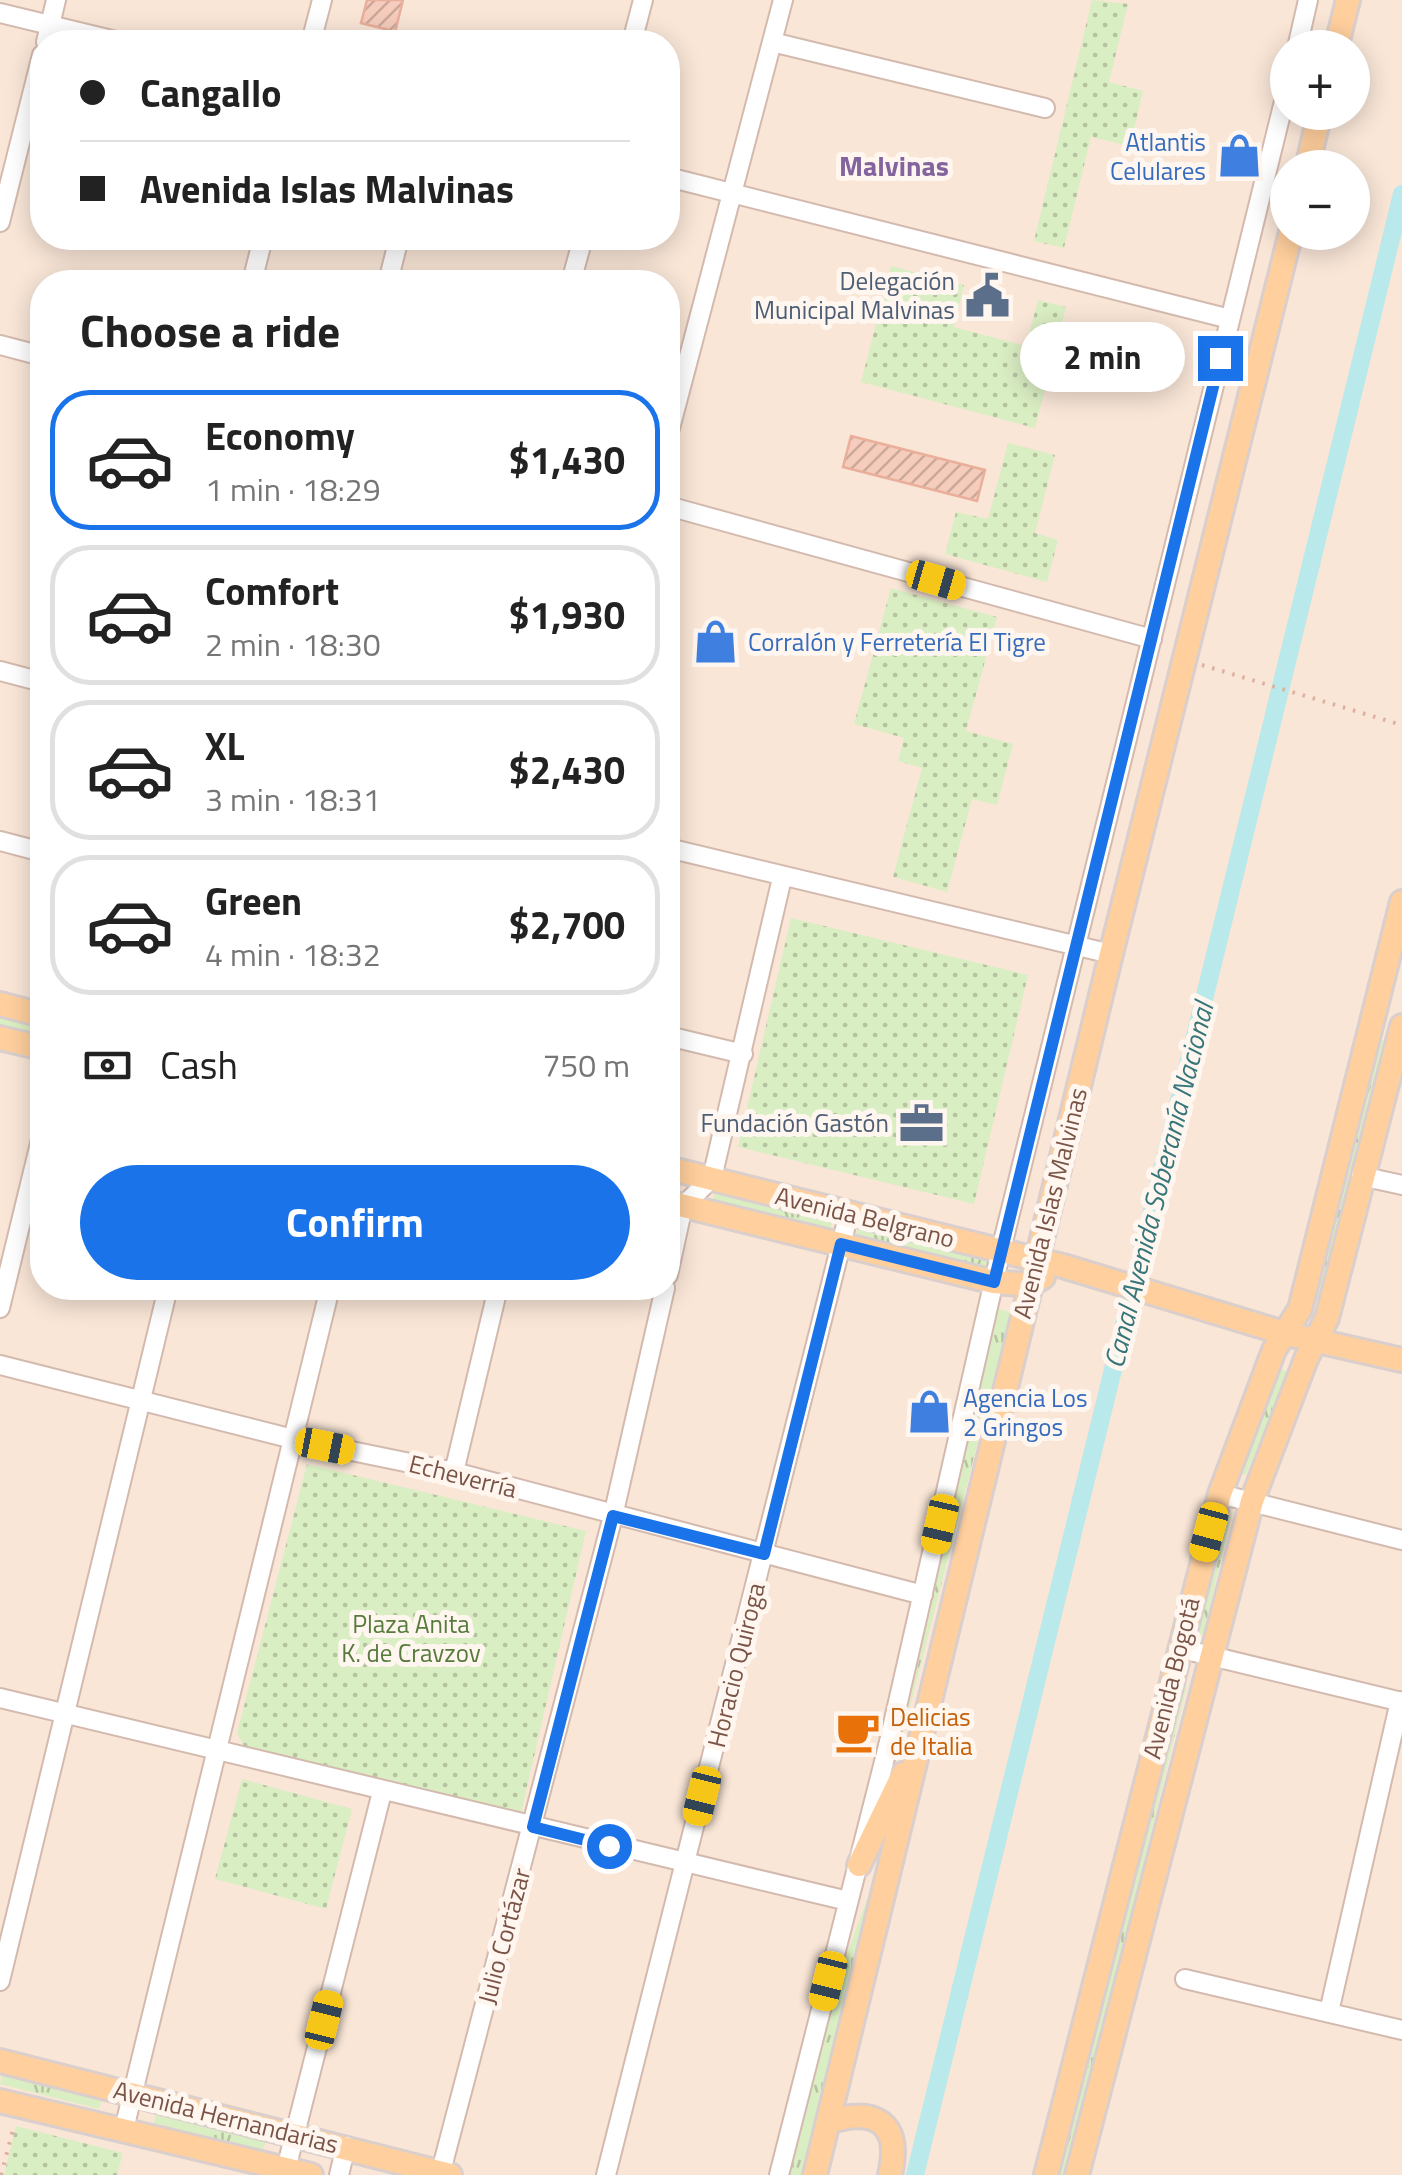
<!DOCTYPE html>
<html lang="en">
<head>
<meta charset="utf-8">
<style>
	body { margin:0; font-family:"Titillium Web",sans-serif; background:#f6f6f6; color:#222; height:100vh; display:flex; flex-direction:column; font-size:38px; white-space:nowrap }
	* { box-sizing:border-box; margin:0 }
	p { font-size:32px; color:#767676 }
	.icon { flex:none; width:55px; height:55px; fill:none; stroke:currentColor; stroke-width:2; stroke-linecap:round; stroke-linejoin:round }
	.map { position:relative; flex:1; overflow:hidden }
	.side { position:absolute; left:30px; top:270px; width:650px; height:1030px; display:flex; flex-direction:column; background:#fff; border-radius:40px; box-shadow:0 5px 25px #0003 }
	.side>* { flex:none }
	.hud { position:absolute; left:30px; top:30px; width:650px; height:220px; border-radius:40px; box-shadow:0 5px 25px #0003; display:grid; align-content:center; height:220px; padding:0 50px; background:#fff }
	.tools { position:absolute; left:1270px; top:30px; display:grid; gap:20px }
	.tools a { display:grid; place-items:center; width:100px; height:100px; border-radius:50%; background:#fff; box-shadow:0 5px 25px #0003; font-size:50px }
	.end { position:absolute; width:45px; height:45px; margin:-22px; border:12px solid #1a73e8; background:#fff; box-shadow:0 0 0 5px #fff }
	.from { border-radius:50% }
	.bubble { position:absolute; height:70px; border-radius:35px; background:#fff; box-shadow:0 5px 25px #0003; font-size:32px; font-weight:700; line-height:70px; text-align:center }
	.car { position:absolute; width:30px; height:60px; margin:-30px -15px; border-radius:12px; box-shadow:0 0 8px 2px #0007; background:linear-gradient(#f5c518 24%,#345 0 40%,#f5c518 0 76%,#345 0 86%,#f5c518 0) }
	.hud b { display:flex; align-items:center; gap:35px; height:95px; font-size:38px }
	.hud b+b { border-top:2px solid #e0e0e0 }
	.hud i { width:25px; height:25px; background:#222 }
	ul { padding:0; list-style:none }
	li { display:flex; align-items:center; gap:30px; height:140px; margin:0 20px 15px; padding:0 30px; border:5px solid #e0e0e0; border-radius:40px }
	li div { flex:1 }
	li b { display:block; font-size:38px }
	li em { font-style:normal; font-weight:700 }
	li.on { border-color:#1a73e8 }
	li>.icon { width:90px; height:90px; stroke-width:1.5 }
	h2 { padding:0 50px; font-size:45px; line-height:120px }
	.pay { display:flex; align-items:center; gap:25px; height:110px; padding:0 50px; font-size:38px }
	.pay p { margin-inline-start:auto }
	.cta { display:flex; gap:20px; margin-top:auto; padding:20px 50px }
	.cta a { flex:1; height:115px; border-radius:60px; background:#1a73e8; color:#fff; font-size:40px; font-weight:700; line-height:115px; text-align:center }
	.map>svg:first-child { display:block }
	.residential { fill:#f9e6d7; fill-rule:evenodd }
	.grass { fill:url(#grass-tufts) }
	.park { fill:url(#park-dots) }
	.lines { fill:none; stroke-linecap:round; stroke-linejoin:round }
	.canal { stroke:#b9e9ea; stroke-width:18 }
	.building { fill:url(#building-hatch); stroke:#eaaf9b; stroke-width:2.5 }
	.minor-casing { stroke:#d4baae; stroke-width:22 }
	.major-casing { stroke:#dacfcc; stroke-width:28 }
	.path { stroke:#dcaf9e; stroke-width:4; stroke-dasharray:2.5 8; stroke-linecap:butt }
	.minor { stroke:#fff; stroke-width:18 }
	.major { stroke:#ffcf9d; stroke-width:22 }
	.route { stroke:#1a73e8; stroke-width:12 }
	.labels { text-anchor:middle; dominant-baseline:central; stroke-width:10; stroke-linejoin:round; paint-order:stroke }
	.shop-label { font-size:25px; fill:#366cbe; stroke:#fff7ef; text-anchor:start }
	.service-label { font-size:25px; fill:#4e5e75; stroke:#fff7ef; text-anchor:end }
	.street-label { font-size:25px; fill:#7b5448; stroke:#fff7ef }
	.park-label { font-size:25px; fill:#577b3c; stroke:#fff7ef }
	.food-label { font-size:25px; fill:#c56008; stroke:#fff7ef; text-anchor:start }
	.neighbourhood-label { font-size:28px; font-weight:bold; fill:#83649e; stroke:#fff7ef }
	.water-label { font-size:28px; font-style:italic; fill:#37767a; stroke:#fff7ef }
</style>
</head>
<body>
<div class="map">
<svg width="1402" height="2175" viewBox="0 0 1402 2175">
	<defs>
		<pattern id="grass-tufts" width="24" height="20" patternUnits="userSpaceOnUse" patternTransform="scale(2.5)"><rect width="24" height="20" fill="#daeec3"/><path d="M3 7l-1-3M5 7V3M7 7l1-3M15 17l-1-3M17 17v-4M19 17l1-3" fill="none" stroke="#b6c3a0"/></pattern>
		<pattern id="park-dots" width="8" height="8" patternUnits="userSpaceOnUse" patternTransform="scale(2.5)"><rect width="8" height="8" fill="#daeec3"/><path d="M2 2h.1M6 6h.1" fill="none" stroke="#b6c3a0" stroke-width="1.8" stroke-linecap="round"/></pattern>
		<pattern id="building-hatch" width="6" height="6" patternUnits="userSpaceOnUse" patternTransform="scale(2.5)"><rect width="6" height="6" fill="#f6ccbc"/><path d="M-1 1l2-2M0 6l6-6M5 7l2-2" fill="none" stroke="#cca89b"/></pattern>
	</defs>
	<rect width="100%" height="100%" fill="#fef2e7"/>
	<path class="residential" d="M0,0H1402V2175H0ZM42,42H668V238H42ZM1288,48H1352V112H1288ZM1288,168H1352V232H1288ZM42,282H668V1288H42Z"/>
	<path class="grass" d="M0,1014L42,1024L41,1038L0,1027Z
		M1378,1040L1387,1041L1322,1301L1310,1298Z
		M716,1188L833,1218L830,1231L713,1201Z
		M859,1223L989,1256L986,1269L856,1236Z
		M998,1309L1011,1312L898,1754Z
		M1278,1368L1288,1372L1246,1475L1236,1471Z
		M1222,1511L1231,1517L1203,1635L1192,1632Z
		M1177,1684L1187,1685L1067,2175H1056Z
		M876,1876L802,2175H790L839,1974Z
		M2,2074L102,2099L99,2109L0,2084Z
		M156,2113L266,2140L263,2150L154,2123Z"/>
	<path class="park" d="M1092,0L1128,4L1109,82L1143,91L1130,146L1091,137L1064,248L1034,241Z
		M891,266L964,285L954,327L1026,346L1038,300L1066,307L1035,428L861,382Z
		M1008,443L1055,455L1035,533L1058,540L1047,582L945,554L956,512L988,519Z
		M891,588L997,617L966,731L1013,744L997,805L972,799L947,892L893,877L922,768L898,761L904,738L854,724Z
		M791,918L1028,975L974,1204L738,1147Z
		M307,1464L586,1531L521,1813L247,1752L237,1733Z
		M242,1779L352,1809L326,1909L215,1879Z
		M16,2126L123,2153L117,2175H4Z"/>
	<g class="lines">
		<path class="canal" d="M915,2175L1402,194"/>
	</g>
	<path class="building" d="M367,0H403L395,32L437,42H386L389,30L361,23Z
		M851,436L985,470L977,501L843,467Z"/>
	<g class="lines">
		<defs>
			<path id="minor" d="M0,13L120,42
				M46,42L56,0
				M311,42L322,0
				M632,42L643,0
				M772,42L1045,108
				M1297,48L1308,0
				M668,177L1230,319
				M0,222L42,55
				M252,282L263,238
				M388,282L399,238
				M571,282L583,238
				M0,345L42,356
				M668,436L783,0
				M668,506L1152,639
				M0,671L42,682
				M0,841L42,852
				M668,848L1111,954
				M668,1036L743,1054
				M1361,1176L1402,1185
				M668,1275L683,1206L712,1178L782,878
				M0,1308L42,1135
				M0,1365L293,1439L454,1472L923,1595
				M454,1472L498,1288
				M1220,1494L1402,1540
				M1178,1648L1402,1702
				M0,1698L848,1901
				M1185,1979L1402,2030
				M0,1981L168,1288
				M1329,2012L1400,1701
				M124,2129L330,1288
				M286,2169L382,1792
				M339,2175L346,2146
				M440,2175L613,1516L665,1288
				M606,2175L849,1213
				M779,2175L888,1746L1001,1250L1288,85"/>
			<path id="major" d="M1336,48L1348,0
				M1307,168L1320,112
				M0,1004L42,1015
				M0,1038L42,1048
				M668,1168L1063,1266L1287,1334L1402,1360
				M668,1202L994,1282L1030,1285L1043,1277
				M859,1865L903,1774
				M0,2061L450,2175
				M0,2101L311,2175
				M828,2122C875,2107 902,2122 890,2175
				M815,2175L1111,954L1291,232
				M1046,2175L1220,1494L1274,1350L1300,1309L1402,902
				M1077,2175L1252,1501L1306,1359L1327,1318L1402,1026"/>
		</defs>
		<use href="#minor" class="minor-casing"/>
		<use href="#major" class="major-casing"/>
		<path class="path" d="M1202,665L1402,725
			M1,2175L14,2126"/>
		<use href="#minor" class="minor"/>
		<use href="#major" class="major"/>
	</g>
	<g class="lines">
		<path class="route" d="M609,1846L533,1827L613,1516L764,1554L841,1244L994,1282L1220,358"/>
	</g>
	<defs>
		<symbol id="shop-bare" viewBox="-9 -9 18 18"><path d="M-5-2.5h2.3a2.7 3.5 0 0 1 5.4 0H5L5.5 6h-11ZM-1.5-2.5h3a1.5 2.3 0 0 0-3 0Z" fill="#3f7fe0" stroke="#fff7ef" stroke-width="2.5" paint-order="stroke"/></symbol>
		<symbol id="civic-bare" viewBox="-9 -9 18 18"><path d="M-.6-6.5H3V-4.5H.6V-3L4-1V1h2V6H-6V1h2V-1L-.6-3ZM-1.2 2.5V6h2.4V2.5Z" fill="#5c6f8a" stroke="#fff7ef" stroke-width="2.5" paint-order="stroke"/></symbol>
		<symbol id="office-bare" viewBox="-9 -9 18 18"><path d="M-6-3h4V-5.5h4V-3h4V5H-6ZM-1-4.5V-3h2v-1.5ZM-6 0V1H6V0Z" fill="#5c6f8a" stroke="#fff7ef" stroke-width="2.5" paint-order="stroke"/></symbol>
		<symbol id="cafe-bare" viewBox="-9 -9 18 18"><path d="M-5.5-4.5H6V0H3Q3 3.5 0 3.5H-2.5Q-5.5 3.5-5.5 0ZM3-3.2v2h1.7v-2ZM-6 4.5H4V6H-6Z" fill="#e8710a" stroke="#fff7ef" stroke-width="2.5" paint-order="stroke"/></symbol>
	</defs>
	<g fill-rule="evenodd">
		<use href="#shop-bare" x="1208" y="124" width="63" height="63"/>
		<use href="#civic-bare" x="956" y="264" width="63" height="63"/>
		<use href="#shop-bare" x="684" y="610" width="63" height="63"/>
		<use href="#office-bare" x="890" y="1092" width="63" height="63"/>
		<use href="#shop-bare" x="898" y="1380" width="63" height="63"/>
		<use href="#cafe-bare" x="826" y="1700" width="63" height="63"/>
	</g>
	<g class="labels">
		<g class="shop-label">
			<text x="1206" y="142" text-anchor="end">Atlantis<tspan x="1206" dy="29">Celulares</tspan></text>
			<text x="748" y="642">Corralón y Ferretería El Tigre</text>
			<text x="963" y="1398">Agencia Los<tspan x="963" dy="29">2 Gringos</tspan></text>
		</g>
		<g class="service-label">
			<text x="955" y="281">Delegación<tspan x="955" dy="29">Municipal Malvinas</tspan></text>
			<text x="889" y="1123">Fundación Gastón</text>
		</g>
		<g class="street-label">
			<text transform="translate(1050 1203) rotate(-76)">Avenida Islas Malvinas</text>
			<text transform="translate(865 1217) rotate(14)">Avenida Belgrano</text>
			<text transform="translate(463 1476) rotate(14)">Echeverría</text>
			<text transform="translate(736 1665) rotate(-76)">Horacio Quiroga</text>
			<text transform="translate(1171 1678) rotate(-76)">Avenida Bogotá</text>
			<text transform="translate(504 1936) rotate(-75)">Julio Cortázar</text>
			<text transform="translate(226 2117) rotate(14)">Avenida Hernandarias</text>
		</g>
		<g class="park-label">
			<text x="411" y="1624">Plaza Anita<tspan x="411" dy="29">K. de Cravzov</tspan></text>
		</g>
		<g class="food-label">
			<text x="890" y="1717">Delicias<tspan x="890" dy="29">de Italia</tspan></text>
		</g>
		<g class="neighbourhood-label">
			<text x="894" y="165">Malvinas</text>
		</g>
		<g class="water-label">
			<text transform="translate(1158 1185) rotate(-76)">Canal Avenida Soberanía Nacional</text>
		</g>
	</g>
</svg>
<div class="tools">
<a>+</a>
<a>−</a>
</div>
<i class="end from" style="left:609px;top:1846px"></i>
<i class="end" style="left:1220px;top:358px"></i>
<div class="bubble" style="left:1020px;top:322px;width:165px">2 min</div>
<i class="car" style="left:936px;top:580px;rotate:106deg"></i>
<i class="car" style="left:325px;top:1446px;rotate:101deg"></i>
<i class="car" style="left:940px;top:1524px;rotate:193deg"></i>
<i class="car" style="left:1209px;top:1532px;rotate:195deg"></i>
<i class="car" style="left:702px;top:1796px;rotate:194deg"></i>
<i class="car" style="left:828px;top:1981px;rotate:194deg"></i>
<i class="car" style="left:324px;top:2020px;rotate:14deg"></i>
<div class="hud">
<b><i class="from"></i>Cangallo</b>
<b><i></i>Avenida Islas Malvinas</b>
</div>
<section class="side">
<h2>Choose a ride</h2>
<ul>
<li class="on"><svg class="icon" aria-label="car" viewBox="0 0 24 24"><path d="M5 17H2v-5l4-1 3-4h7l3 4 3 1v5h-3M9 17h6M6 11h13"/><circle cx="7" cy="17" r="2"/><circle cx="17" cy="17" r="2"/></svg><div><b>Economy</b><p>1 min · 18:29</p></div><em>$1,430</em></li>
<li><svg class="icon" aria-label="car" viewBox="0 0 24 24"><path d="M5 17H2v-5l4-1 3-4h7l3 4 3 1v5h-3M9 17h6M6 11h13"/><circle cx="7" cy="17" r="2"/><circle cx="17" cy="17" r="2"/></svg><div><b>Comfort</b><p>2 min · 18:30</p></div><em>$1,930</em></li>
<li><svg class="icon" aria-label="car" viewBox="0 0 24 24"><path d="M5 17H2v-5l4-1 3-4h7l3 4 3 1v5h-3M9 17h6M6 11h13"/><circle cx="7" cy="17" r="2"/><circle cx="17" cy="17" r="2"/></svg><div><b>XL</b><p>3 min · 18:31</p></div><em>$2,430</em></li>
<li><svg class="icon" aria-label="car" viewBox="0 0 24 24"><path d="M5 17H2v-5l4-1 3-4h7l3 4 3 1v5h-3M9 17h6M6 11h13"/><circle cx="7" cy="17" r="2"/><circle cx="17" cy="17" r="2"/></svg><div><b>Green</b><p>4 min · 18:32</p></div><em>$2,700</em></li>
</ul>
<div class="pay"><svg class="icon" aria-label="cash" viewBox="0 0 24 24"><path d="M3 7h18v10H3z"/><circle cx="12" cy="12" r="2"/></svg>Cash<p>750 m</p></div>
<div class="cta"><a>Confirm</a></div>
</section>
</div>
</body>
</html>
